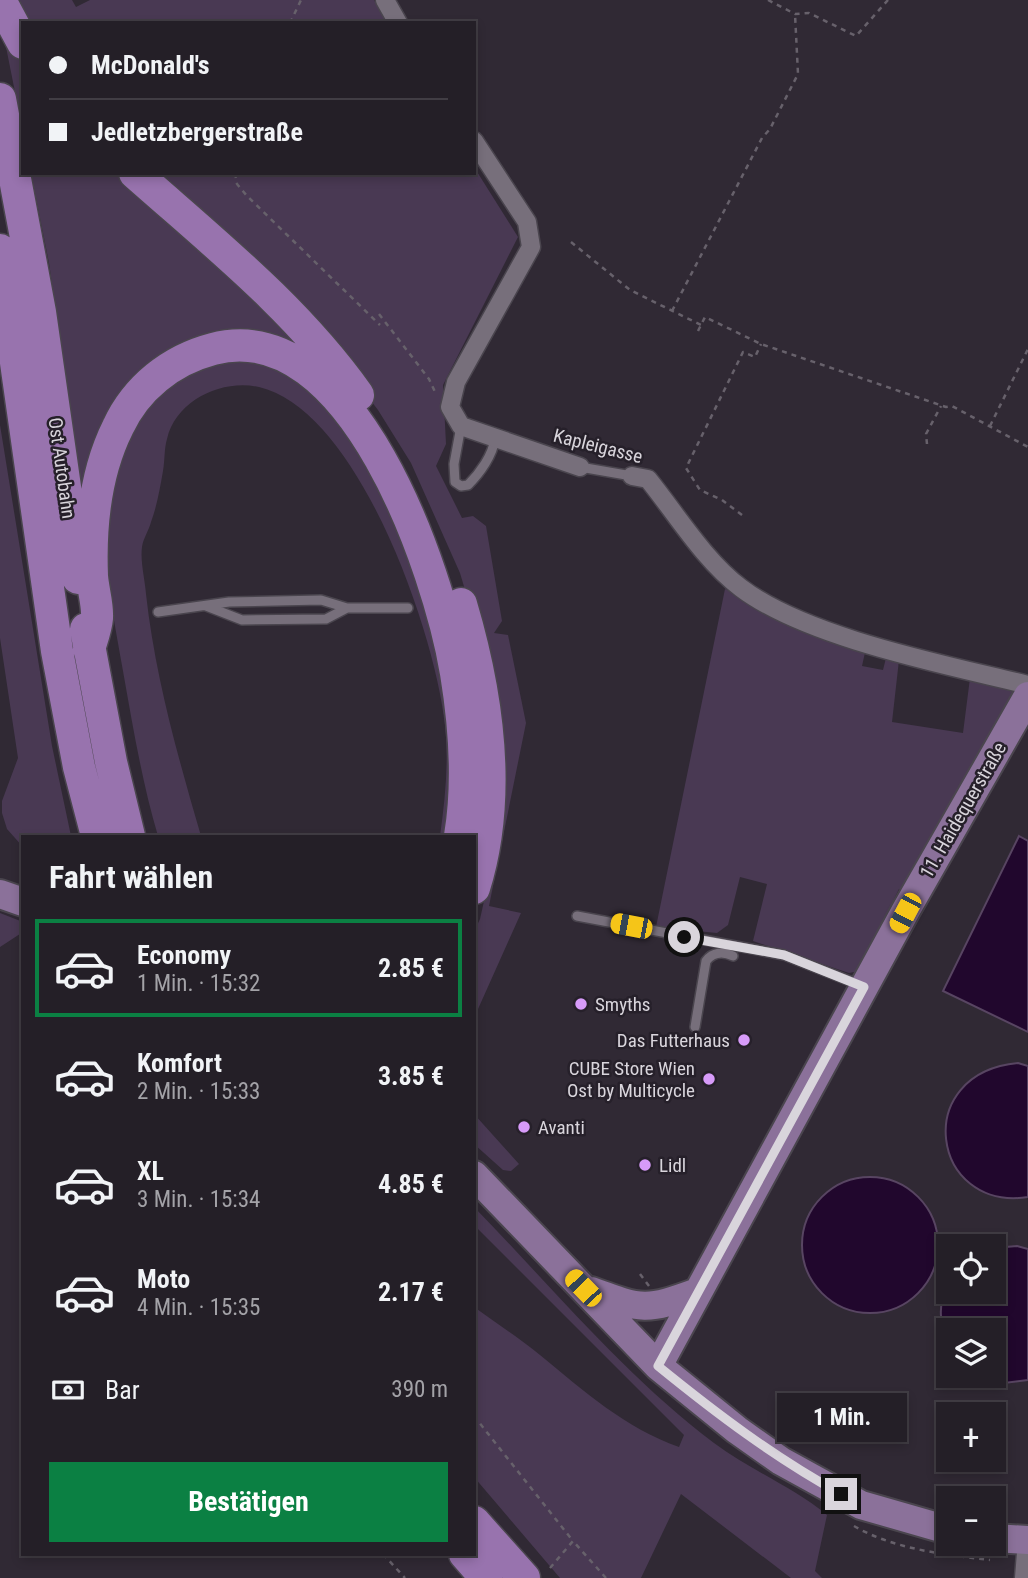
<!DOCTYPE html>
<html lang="de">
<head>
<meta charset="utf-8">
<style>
	body { margin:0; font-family:"Roboto Condensed",sans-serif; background:#302c33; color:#f1f3f6; height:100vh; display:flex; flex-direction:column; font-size:26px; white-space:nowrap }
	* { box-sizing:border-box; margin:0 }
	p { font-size:23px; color:#a3a2a7 }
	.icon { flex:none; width:38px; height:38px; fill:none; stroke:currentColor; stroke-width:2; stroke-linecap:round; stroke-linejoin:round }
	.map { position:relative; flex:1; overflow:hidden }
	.side { position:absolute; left:21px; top:835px; width:455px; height:721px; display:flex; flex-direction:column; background:#241f27; border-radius:0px; box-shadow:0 4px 10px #0003,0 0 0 2px #413d44 }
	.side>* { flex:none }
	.hud { position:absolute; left:21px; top:21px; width:455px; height:154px; border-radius:0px; box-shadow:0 4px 10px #0003,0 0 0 2px #413d44; display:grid; align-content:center; height:154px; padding:0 28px; background:#241f27 }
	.buttons { position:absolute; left:936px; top:1234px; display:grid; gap:14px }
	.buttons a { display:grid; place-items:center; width:70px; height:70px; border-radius:0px; background:#241f27; box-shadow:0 4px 10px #0003,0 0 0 2px #413d44; font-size:35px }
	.end { position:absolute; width:32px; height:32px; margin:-16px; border:9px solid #d9d5dc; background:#111; box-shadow:0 0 0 4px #111 }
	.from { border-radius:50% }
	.bubble { position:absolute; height:49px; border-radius:0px; background:#241f27; box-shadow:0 4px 10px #0003,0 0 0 2px #413d44; font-size:23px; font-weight:700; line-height:49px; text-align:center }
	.car { position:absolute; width:21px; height:42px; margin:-21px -10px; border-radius:9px; box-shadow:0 0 5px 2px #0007; background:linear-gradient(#f5c518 24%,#345 0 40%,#f5c518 0 76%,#345 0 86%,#f5c518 0) }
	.hud b { display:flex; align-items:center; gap:24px; height:66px; font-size:26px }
	.hud b+b { border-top:2px solid #413d44 }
	.hud i { width:18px; height:18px; background:#f1f3f6 }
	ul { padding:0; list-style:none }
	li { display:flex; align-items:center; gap:21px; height:98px; margin:0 14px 10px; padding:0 14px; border:4px solid transparent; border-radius:0px }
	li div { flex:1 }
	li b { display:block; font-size:26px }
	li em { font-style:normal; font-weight:700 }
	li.active { border-color:#0b8043 }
	li>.icon { width:63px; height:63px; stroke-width:1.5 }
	h2 { padding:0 28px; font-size:32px; line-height:84px }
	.pay { display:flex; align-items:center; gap:18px; height:77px; padding:0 28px; font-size:26px }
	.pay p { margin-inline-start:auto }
	.cta { display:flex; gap:14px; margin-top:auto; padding:14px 28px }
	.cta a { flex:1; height:80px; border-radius:0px; background:#0b8043; color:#fff; font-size:28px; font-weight:700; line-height:80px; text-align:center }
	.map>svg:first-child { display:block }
	.green { fill:#493953 }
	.water { fill:#21072d; stroke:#584562; stroke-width:2 }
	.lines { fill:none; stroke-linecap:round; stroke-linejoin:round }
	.lane-casing { stroke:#4a454e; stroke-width:12 }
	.street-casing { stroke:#4a454e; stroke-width:21 }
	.primary-casing { stroke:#4a454e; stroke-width:32 }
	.highway-casing { stroke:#4a454e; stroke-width:35 }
	.path { stroke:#67616b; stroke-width:2.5; stroke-dasharray:5 5; stroke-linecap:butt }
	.lane { stroke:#776f7b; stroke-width:9 }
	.street { stroke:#776f7b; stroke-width:18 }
	.primary { stroke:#8b719a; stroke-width:28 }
	.highway { stroke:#9873ae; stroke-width:32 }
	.route { stroke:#d9d5dc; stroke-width:9 }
	.poi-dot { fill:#d79bf9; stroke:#26202a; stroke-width:2.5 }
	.labels { text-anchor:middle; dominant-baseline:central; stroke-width:5; stroke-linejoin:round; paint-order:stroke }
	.street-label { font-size:19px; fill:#d9d5dc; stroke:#26202a }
	.poi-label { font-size:19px; fill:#d9d5dc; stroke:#26202a; text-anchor:start }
</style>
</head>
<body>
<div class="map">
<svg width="1028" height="1578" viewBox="0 0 1028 1578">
	<rect width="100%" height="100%" fill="#302934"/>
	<path class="green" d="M7,0H72L76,7L90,0H374L387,23H23Z
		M2,27L23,56V132Z
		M474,167L518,237L443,385L446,444L436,466L462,518L473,516L486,526L502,621L494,633L508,635L526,723L489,906L521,913L474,1018V932L480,919L493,861L479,637L460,573L411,463L378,410L325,341L145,173H474Z
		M31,173H127L295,328L440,582L299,355L153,369L85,509L49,263Z
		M248,357L318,389L396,509L444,647L454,836H440C445,800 449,763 445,726C436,635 359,410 259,387C222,379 176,400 167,439C164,449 165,460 163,471C160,488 157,506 151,522C149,530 143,539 142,547C140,561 145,580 146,594C155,676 178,757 201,836H158C142,782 133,727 123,671C114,619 101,560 108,507C112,475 132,413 156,392C183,367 214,364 248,357Z
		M0,425L52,746L71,836H23V847L7,829L2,813V801L18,758L0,638Z
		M725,589L866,648L862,666L883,670L887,654L899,660L892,722L963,733L970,678L1011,685L1017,693L904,891L899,889L859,971L849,973L753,941L767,884L740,877L728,925L717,933L656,927Z
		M0,913L23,922V932L0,947Z
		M474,1114L519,1164L511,1171L503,1170L474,1144Z
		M474,1207C552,1287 625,1376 714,1443C750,1470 793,1487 827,1515L815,1571L822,1578H791L681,1494L641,1578H560L474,1477V1307C496,1323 519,1338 540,1355C584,1391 625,1428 679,1447L684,1435L474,1225Z"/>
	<path class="water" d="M1019,836L1028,841V1032L943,991Z
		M1018,1063L1028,1066V1197C931,1212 910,1073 1018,1063Z
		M802 1245a68 68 0 1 1 136 0a68 68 0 1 1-136 0Z
		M1017,1246L1028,1249V1380L1004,1383L979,1376H994V1330H948V1347C940,1325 937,1304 948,1282V1292H994V1248Z"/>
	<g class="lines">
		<defs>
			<path id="lane" d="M461,426L454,464L455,482L461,486L468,485C480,473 493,455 495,438
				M580,467L632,476
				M206,606L242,620L326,619L347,608
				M158,612L229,602L321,600L347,608H408
				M577,916L784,955L860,985
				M695,1027L706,961C713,952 723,951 733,956"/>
			<path id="street" d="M385,0L398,23
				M474,141L527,222L531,247L456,382L450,407L461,426L580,467
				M632,476L648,479C677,515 704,560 741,588C807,638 947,665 1028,685
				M1024,1578L1027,1540"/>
			<path id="primary" d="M0,894L23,902
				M474,1175L658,1366L737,1430L781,1461L861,1505L948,1530
				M591,1291C643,1310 646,1311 698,1292
				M658,1366L906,910L1028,696
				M994,1538L1028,1540"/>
			<path id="highway" d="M0,0L23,43
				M0,99L40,312L78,578
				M135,173C214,243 297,309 358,395
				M0,250L57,651L79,767L97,836
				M461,604C488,695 503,796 474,888
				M86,629L111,762L129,836
				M89,649C92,639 96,629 97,618C98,605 93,590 92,576C90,525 95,473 118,427C136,388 171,360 213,349C352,312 439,571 456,673C465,728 469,782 460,836
				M474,1522L524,1578
				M465,1554L486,1578"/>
		</defs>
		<use href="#lane" class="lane-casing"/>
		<use href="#street" class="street-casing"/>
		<use href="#primary" class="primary-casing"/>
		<use href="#highway" class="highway-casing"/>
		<path class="path" d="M768,0L795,14L809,13L856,36L888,0
			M290,23L301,0
			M235,173L237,184L247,196L380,325
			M571,242L630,290L701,325
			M672,311L762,138L770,129L798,74L795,14
			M379,314L429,379L436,394
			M698,331L705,317L761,344L946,407L952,406L1028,447
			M990,426L1028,349
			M927,444L926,434L941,406
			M742,515L722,500L700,490L686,468L743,352L755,357L761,344
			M640,1274L649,1286
			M474,1416L573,1541
			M854,1526C893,1549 946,1555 990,1560
			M383,1554L405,1578
			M550,1568L573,1541L606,1578"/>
		<use href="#lane" class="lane"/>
		<use href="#street" class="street"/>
		<use href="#primary" class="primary"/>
		<use href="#highway" class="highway"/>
	</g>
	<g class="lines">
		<path class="route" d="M684,937L784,955L864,987L658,1366C717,1414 774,1457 841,1494"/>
	</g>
	<g class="poi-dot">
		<circle cx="581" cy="1004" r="7"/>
		<circle cx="744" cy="1040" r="7"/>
		<circle cx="709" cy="1079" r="7"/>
		<circle cx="524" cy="1127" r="7"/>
		<circle cx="645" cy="1165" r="7"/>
	</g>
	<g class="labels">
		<g class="street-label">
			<text transform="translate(598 446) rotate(14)">Kapleigasse</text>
			<text transform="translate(62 468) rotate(82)">Ost Autobahn</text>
			<text transform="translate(963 810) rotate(-60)">11. Haidequerstraße</text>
		</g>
		<g class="poi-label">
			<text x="595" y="1004">Smyths</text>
			<text x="730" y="1040" text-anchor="end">Das Futterhaus</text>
			<text x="695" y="1068" text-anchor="end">CUBE Store Wien<tspan x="695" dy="22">Ost by Multicycle</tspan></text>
			<text x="538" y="1127">Avanti</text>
			<text x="659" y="1165">Lidl</text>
		</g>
	</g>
</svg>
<div class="buttons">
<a><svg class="icon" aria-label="locate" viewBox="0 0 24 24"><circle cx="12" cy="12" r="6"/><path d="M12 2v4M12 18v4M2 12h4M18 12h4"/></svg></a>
<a><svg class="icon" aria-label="layers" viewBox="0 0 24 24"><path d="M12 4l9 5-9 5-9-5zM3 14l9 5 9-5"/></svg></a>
<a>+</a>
<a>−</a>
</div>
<i class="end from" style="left:684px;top:937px"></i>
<i class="end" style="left:841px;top:1494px"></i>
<div class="bubble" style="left:777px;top:1393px;width:130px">1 Min.</div>
<i class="car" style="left:905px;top:913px;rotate:208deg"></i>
<i class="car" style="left:631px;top:926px;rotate:281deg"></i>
<i class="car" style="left:583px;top:1288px;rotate:316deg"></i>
<div class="hud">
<b><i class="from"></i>McDonald's</b>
<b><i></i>Jedletzbergerstraße</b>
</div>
<section class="side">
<h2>Fahrt wählen</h2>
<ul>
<li class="active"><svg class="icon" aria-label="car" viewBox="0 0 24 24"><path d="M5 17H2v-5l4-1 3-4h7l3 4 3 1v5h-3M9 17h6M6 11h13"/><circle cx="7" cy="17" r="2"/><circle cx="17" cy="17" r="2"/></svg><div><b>Economy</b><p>1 Min. · 15:32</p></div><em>2.85 €</em></li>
<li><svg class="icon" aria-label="car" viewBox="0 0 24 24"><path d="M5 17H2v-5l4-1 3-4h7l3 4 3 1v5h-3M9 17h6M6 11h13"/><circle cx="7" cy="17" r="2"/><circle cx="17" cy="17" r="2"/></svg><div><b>Komfort</b><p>2 Min. · 15:33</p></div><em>3.85 €</em></li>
<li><svg class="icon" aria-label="car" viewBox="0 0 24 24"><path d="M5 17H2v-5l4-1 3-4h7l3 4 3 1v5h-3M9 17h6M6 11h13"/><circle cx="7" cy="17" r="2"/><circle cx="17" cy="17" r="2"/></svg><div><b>XL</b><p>3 Min. · 15:34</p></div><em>4.85 €</em></li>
<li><svg class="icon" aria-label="car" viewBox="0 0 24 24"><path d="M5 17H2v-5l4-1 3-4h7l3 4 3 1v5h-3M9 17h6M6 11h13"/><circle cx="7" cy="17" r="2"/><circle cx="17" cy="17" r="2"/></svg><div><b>Moto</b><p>4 Min. · 15:35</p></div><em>2.17 €</em></li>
</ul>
<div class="pay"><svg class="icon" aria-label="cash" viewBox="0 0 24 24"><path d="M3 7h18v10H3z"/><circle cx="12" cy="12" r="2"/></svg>Bar<p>390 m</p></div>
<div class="cta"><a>Bestätigen</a></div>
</section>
</div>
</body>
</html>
